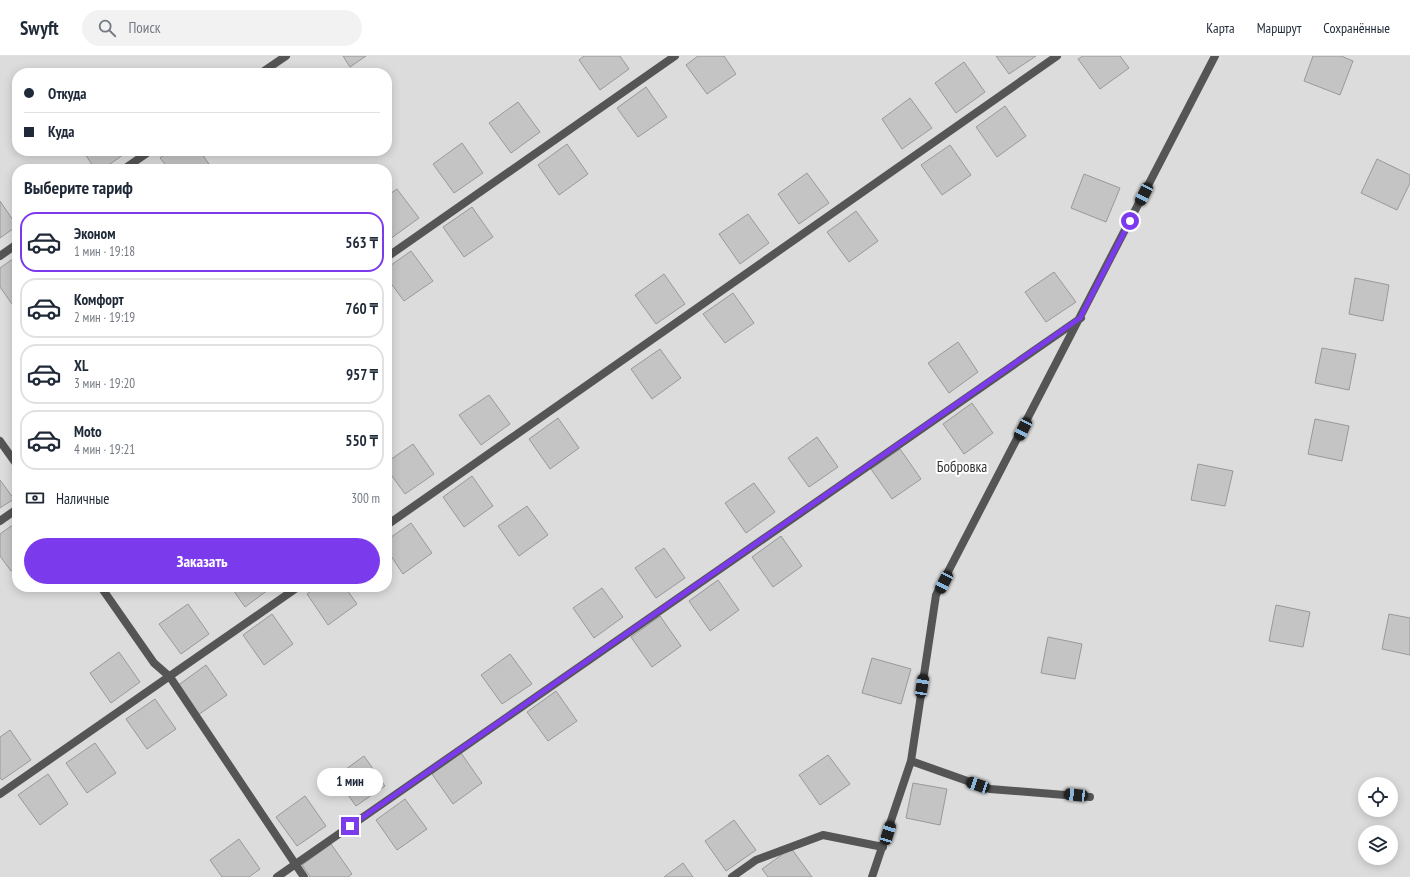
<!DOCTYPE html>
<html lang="ru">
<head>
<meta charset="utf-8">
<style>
	body { margin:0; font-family:"PT Sans Narrow",sans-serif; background:#f2f2f3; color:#1f2937; height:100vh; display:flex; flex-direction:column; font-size:15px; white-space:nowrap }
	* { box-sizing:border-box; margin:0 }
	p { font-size:13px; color:#747a83 }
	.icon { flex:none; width:22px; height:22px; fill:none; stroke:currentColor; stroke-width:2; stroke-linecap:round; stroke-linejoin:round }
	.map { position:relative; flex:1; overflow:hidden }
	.side { position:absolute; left:12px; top:108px; width:380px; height:428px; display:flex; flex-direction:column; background:#fff; border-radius:16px; box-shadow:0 2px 10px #0003 }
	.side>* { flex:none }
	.banner { position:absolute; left:12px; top:12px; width:380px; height:88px; border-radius:16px; box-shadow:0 2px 10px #0003; display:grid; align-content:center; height:88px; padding:0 12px; background:#fff }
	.buttons { position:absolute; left:1358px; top:721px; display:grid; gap:8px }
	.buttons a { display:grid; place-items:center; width:40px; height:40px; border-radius:50%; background:#fff; box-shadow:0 2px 10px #0003; font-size:20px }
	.end { position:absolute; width:18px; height:18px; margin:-9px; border:5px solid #7c3aed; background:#fff; box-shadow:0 0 0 2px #fff }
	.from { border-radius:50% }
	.bubble { position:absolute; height:28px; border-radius:14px; background:#fff; box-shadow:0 2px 10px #0003; font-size:13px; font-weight:600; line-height:28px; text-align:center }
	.car { position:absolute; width:12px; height:24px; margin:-12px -6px; border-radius:5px; box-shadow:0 0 3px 1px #0007; background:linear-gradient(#222 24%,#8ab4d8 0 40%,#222 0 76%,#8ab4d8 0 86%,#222 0) }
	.banner b { display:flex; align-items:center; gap:14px; height:38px; font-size:15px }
	.banner b+b { border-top:1px solid #e0e1e3 }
	.banner i { width:10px; height:10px; background:#1f2937 }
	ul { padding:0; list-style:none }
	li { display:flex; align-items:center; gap:12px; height:60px; margin:0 8px 6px; padding:0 4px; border:2px solid #e0e1e3; border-radius:16px }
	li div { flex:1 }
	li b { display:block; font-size:15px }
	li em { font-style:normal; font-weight:600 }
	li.current { border-color:#7c3aed }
	li>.icon { width:36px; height:36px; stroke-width:1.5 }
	h2 { padding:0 12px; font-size:18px; line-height:48px }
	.pay { display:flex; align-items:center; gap:10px; height:44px; padding:0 12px; font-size:15px }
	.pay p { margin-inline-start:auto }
	.button { display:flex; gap:8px; margin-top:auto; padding:8px 12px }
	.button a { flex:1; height:46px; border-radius:24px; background:#7c3aed; color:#fff; font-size:16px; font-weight:600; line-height:46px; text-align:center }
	header { display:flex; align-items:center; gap:24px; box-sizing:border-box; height:56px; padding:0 20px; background:#fff; border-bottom:1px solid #e0e1e3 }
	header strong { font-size:19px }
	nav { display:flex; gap:22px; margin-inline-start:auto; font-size:14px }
	.search { width:280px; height:36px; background:#f2f2f3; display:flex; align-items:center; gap:10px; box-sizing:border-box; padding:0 14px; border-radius:22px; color:#747a83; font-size:15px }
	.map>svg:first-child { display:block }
	.green { fill:#dcdcdc; fill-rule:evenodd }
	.building { fill:#c4c4c4; stroke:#999 }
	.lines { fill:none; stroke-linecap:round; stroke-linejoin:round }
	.street { stroke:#555; stroke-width:8 }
	.route { stroke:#7c3aed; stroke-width:5 }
	.labels { text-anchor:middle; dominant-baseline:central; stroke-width:4; stroke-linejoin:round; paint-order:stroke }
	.park-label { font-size:15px; fill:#333; stroke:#fff }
</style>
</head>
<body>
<header>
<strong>Swyft</strong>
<div class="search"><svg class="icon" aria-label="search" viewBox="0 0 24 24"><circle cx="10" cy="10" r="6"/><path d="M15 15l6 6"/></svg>Поиск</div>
<nav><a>Карта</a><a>Маршрут</a><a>Сохранённые</a></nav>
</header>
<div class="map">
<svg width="1410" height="821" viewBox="0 0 1410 821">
	<rect width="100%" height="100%" fill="#fff"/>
	<path class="green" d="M0,0H1410V821H0ZM17,17H387V95H17ZM17,113H387V531H17ZM1365,728H1391V754H1365ZM1365,776H1391V802H1365Z"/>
	<path class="building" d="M343,0H366L350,11Z
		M584,0H620L629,13L600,34L579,4Z
		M698,0H724L736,18L707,38L686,9Z
		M996,0H1036L1009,18Z
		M1083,0H1120L1129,12L1100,33L1078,3Z
		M1313,0H1341L1353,5L1340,39L1304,25Z
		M964,6L985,36L956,57L935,27Z
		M175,13L178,17H169Z
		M646,31L667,61L638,81L617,52Z
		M910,42L932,72L902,93L882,63Z
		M518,46L540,76L511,97L489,67Z
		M1005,50L1026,80L997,101L976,71Z
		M462,87L483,117L454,137L433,108Z
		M567,88L588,118L559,139L538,109Z
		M950,89L971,119L942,139L921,109Z
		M83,95H127V96L103,113H95Z
		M170,95H200L211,111L208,113H169L160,102Z
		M1377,103L1410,119V127L1397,154L1361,137Z
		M807,117L829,147L799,168L778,138Z
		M1084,118L1120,132L1106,166L1071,152Z
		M397,133L419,162L390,183L387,180V140Z
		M0,145L17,170L0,182Z
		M472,151L493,181L464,201L443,171Z
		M856,155L878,185L849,206L827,176Z
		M748,158L769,187L740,208L719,178Z
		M411,195L433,225L404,245L387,222V212Z
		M17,200V245L12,248L0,231V212Z
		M1054,216L1076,246L1046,266L1025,236Z
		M664,218L685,248L656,268L635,239Z
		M1355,222L1389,229L1383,265L1349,258Z
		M733,237L754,267L725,287L703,258Z
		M958,286L978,316L949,337L928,307Z
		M1322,292L1356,298L1349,334L1315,327Z
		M660,293L681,322L652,343L631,313Z
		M489,339L510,368L481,389L459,359Z
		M972,347L993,377L964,398L943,368Z
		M558,362L579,392L550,413L529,383Z
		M1315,363L1349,370L1342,405L1308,398Z
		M817,381L838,411L809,431L788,402Z
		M413,388L434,418L405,438L387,413V406Z
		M900,393L921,423L892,443L871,413Z
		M1198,408L1233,415L1225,450L1191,444Z
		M472,420L493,450L464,471L443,441Z
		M0,424L14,443L0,452Z
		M754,427L775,456L746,477L725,447Z
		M527,450L548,479L519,500L498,470Z
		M17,466V511L11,515L0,500V478Z
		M411,467L432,497L403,518L387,494V484Z
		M781,480L802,510L773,531L752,501Z
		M664,492L685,522L656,542L635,512Z
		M718,524L739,554L710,575L689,545Z
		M231,531H272L245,551Z
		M317,531H345L357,548L328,569L307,538Z
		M602,532L623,561L594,582L573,552Z
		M188,548L209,578L181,598L159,568Z
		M1276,549L1310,556L1303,591L1269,585Z
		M272,558L293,588L264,609L243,579Z
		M1389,558L1410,562V599L1382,593Z
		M660,560L681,590L652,611L631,581Z
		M1048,581L1082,588L1075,623L1041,617Z
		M119,596L140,626L111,647L90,617Z
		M510,598L532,628L502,648L481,619Z
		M872,602L911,613L901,648L862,637Z
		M206,609L227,639L198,659L177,630Z
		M556,635L577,665L548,685L527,656Z
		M155,643L176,673L147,693L126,663Z
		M10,674L31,704L2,724L0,722V681Z
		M95,687L116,717L87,737L66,707Z
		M461,697L482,727L453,748L432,718Z
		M828,699L850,728L820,749L799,719Z
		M364,700L385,730L356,750L335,721Z
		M48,718L68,748L40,769L18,739Z
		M913,727L947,733L940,769L906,762Z
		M305,740L326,770L297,790L276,761Z
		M405,743L427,773L397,794L376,764Z
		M734,764L756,794L726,815L705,785Z
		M239,783L260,813L249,821H222L210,804Z
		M331,788L352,818L348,821H310L302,809Z
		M791,792L812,821H768L762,813Z
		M683,807L693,821H664Z"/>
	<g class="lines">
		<path class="street" d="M261,17L286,0
			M124,113L150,95
			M0,200L17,188
			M387,201L675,0
			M0,385L17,409
			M0,465L17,453
			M387,469L1057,0
			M101,531L154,607L170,621L304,821
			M911,705L990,733L1090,741
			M0,738L298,531
			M277,821L1081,262
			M732,821L756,804L823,779L883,791
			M872,821L911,705L936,539L1215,0"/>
	</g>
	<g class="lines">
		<path class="route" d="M350,770L1080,262L1130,165"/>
	</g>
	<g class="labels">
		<g class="park-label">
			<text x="962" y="410">Бобровка</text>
		</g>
	</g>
</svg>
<div class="buttons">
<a><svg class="icon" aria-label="locate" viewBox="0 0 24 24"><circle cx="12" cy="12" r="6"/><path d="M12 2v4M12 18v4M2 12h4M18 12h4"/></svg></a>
<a><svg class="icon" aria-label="layers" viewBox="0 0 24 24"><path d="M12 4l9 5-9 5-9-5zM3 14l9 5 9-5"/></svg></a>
</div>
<i class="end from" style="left:1130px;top:165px"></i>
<i class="end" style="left:350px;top:770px"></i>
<div class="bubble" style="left:317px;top:712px;width:66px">1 мин</div>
<i class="car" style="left:1144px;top:138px;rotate:207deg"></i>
<i class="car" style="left:1023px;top:373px;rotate:207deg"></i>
<i class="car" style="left:944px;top:526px;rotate:207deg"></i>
<i class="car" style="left:922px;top:630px;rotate:9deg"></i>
<i class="car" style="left:978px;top:729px;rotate:289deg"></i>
<i class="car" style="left:1076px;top:739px;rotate:276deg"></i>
<i class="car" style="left:888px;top:777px;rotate:17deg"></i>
<div class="banner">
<b><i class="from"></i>Откуда</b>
<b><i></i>Куда</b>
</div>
<section class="side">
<h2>Выберите тариф</h2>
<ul>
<li class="current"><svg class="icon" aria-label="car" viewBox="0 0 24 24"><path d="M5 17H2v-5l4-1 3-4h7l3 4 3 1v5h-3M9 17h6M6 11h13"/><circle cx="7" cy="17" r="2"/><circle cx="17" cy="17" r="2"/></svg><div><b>Эконом</b><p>1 мин · 19:18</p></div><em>563 ₸</em></li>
<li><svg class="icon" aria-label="car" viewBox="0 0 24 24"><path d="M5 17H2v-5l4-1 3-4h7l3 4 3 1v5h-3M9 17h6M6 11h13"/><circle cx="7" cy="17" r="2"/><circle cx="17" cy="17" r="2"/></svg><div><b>Комфорт</b><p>2 мин · 19:19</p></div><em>760 ₸</em></li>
<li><svg class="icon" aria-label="car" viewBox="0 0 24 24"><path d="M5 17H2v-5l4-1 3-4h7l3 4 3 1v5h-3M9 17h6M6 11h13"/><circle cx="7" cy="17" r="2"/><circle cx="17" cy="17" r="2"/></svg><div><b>XL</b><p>3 мин · 19:20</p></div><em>957 ₸</em></li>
<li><svg class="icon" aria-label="car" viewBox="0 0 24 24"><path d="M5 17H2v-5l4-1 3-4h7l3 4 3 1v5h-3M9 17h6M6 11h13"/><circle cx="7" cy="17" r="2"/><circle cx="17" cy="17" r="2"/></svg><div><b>Moto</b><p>4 мин · 19:21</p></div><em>550 ₸</em></li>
</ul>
<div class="pay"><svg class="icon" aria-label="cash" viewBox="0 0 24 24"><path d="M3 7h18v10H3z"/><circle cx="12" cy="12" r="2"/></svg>Наличные<p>300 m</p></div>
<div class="button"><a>Заказать</a></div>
</section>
</div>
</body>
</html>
